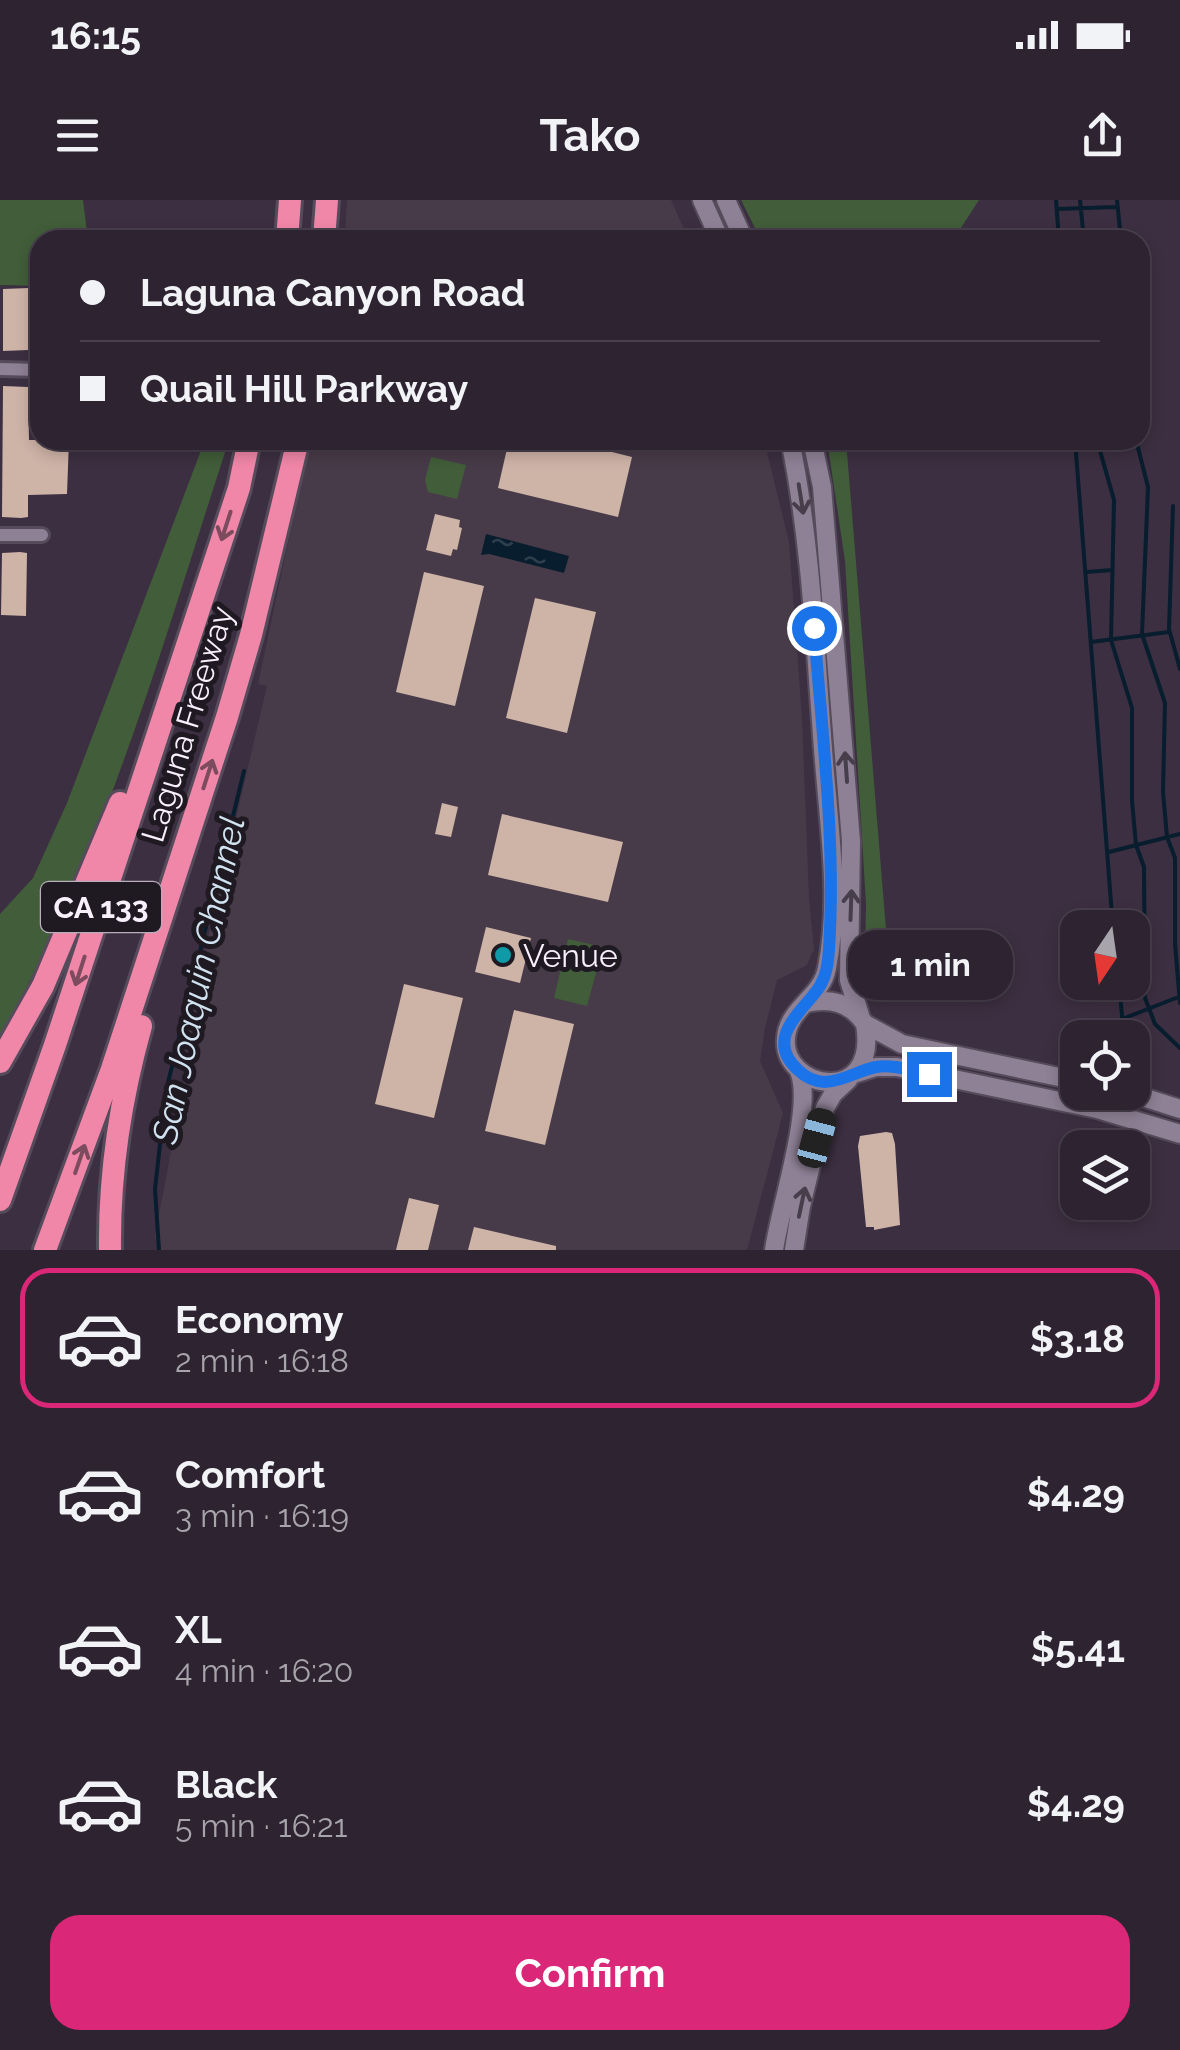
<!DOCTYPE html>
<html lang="en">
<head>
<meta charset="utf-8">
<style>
	body { margin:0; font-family:Raleway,sans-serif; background:#352b39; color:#f1f3f6; height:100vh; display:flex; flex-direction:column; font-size:38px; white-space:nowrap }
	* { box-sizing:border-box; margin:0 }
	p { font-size:32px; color:#a7a4ab }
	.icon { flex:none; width:55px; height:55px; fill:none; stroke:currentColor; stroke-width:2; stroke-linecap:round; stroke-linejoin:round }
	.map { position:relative; height:1050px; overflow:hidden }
	.details { display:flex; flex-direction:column; background:#2d2331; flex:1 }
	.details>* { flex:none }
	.top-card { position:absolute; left:30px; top:30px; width:1120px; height:220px; border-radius:30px; box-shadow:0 5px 15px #0003,0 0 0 2px #48404d; display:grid; align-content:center; height:220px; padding:0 50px; background:#2d2331 }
	.needle { width:65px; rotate:193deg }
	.tools { position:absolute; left:1060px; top:710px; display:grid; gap:20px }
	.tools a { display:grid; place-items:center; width:90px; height:90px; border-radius:20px; background:#2d2331; box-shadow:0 5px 15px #0003,0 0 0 2px #48404d; font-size:50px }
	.end { position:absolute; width:45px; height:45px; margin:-22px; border:12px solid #1a73e8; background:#fff; box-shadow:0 0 0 5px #fff }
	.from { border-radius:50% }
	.bubble { position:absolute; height:70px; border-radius:30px; background:#2d2331; box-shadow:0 5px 15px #0003,0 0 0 2px #48404d; font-size:32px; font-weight:700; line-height:70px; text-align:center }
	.car { position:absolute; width:30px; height:60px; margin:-30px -15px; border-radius:12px; box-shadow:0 0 8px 2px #0007; background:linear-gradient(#222 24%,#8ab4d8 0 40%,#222 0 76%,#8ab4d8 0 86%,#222 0) }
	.top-card b { display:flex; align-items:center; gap:35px; height:95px; font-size:38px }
	.top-card b+b { border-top:2px solid #48404d }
	.top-card i { width:25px; height:25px; background:#f1f3f6 }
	ul { padding:18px 0 0; list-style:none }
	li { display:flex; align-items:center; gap:30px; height:140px; margin:0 20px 15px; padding:0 30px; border:5px solid transparent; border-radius:30px }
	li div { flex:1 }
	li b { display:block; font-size:38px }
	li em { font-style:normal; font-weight:700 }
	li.active { border-color:#db2777 }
	li>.icon { width:90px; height:90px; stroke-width:1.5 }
	.cta { display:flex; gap:20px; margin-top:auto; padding:20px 50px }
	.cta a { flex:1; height:115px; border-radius:30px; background:#db2777; color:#fff; font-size:40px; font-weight:700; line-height:115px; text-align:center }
	.status { display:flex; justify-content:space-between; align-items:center; height:70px; padding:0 50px; background:#2d2331; direction:ltr }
	.status svg { height:28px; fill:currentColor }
	header { display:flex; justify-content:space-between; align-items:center; height:130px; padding:0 50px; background:#2d2331; font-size:45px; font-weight:700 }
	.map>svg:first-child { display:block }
	.commercial { fill:#483b49 }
	.green { fill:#415d39 }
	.water { fill:url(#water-ripples) }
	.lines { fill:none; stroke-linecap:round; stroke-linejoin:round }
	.stream { stroke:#081d2d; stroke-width:4 }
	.building { fill:#ceb3a7 }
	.street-casing { stroke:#554b5b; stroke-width:18 }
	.secondary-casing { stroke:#554b5b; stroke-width:22 }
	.highway-casing { stroke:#554b5b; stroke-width:28 }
	.street { stroke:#8e8095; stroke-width:12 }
	.secondary { stroke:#8e8095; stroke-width:18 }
	.highway { stroke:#f086a8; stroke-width:22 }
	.oneway { stroke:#463e4a }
	.oneway2 { stroke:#7d4b5e }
	.route { stroke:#1a73e8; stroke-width:12 }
	.culture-dot { fill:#0f9aa8; stroke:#1f1a22; stroke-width:4 }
	.labels { text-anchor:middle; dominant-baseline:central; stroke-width:10; stroke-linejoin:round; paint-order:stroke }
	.shield { fill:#1f1a22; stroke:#b7b0bb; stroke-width:2.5 }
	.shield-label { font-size:30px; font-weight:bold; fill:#f8f0fc }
	.street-label { font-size:32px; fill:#f8f0fc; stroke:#1f1a22 }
	.poi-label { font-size:32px; fill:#f8f0fc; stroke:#1f1a22; text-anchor:start }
	.water-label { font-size:35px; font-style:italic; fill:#d1e2f1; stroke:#1f1a22 }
</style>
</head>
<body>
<div class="status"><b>16:15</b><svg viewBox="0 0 49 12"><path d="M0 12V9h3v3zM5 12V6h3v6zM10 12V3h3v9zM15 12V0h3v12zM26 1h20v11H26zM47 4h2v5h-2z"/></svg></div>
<header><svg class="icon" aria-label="menu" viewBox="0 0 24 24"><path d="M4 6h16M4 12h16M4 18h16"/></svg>Tako<svg class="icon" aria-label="share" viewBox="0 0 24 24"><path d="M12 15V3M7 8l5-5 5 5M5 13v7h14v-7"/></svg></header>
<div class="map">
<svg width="1180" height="1050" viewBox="0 0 1180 1050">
	<defs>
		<pattern id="water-ripples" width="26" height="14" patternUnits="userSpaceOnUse" patternTransform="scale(2.5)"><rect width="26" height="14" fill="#081d2d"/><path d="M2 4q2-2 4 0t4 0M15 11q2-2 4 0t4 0" fill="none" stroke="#2d3e4c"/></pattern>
	</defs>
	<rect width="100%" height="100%" fill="#3c2f41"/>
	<path class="commercial" d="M347,0H671L689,40H345Z
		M310,240H764L789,342L802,518L809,699L814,749L807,765L777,780L765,828L760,861L783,913L747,1050H159L155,1036L185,878L186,832L267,486L258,484Z"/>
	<path class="green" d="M0,0H83L88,40H40V86L0,85Z
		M741,0H979L953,40H761Z
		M205,240H229C163,442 106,651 0,836V714L33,678L67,603Z
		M827,240H846L890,778L865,760L866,704L845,361Z
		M431,257L466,265L457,299L428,292L425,280Z
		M568,739L603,747L587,806L554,798Z"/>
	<path class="water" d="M486,334L569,356L564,373L489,354L481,355Z"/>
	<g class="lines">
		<path class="stream" d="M1056,0L1059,40
			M1080,0L1084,40
			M1117,0L1121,40
			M1057,9L1116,7
			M1075,240L1113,728
			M1097,240L1114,300L1111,440L1132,508V601L1136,645L1144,667L1145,798L1155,824L1180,848
			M1136,240L1148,287L1142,434L1165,503L1163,592L1167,637L1175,658V744L1180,803
			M1173,306L1169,429L1180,469
			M1087,372L1112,370
			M1091,442L1169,432
			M1109,652L1180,634
			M1119,782L1124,838
			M1122,819L1176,798
			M159,1050L155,989L166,891L244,571"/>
	</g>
	<path class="building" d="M29,88L28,150L3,151V89Z
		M3,186L28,187L29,240H69L67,294L28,295V317L21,318L2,317Z
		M509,240H564L632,257L618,317L498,288Z
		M435,314L460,320L459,327L462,328L457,350L453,349L451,356L426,350Z
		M20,352L27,353L26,416L1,415L2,353Z
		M424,372L484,386L455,506L396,492Z
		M535,398L596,412L567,533L506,518Z
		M442,603L458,607L451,637L435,634Z
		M502,614L623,642L608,702L488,675Z
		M486,727L531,738L520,783L475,772Z
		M404,784L463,798L434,918L375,904Z
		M514,810L574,824L545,945L485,931Z
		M886,932L892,933L895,944L900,1025L874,1030V1027H866L858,946L860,936Z
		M409,998L439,1005L428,1050H396Z
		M474,1027L556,1046V1050H468Z"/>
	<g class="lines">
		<defs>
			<path id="street" d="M0,169L40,170
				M0,335H42"/>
			<path id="secondary" d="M702,0L720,40
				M726,0L744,40
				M790,240C811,342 815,445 823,549C828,619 841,698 827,768C822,797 788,808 786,838C781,889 879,909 865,824C850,802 831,798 806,803
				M812,240L822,287L851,641L849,780L860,815
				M865,824L902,844L1078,881
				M857,873L876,867H897L1097,909L1180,934
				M1127,892L1180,909
				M774,1050C780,1006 814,908 799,871
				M794,1050L801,1006L825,908L833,894L848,880"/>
			<path id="highway" d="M287,40L290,0
				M324,40L327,0
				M0,862L43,786L120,603
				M0,1000L55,845L239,288L249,240
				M45,1050L112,869L227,517L251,435L298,240
				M110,1050C109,972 120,901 141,826"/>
		</defs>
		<use href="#street" class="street-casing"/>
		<use href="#secondary" class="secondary-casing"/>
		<use href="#highway" class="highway-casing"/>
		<use href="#street" class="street"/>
		<use href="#secondary" class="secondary"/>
		<use href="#highway" class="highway"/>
	</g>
	<defs><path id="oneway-shaft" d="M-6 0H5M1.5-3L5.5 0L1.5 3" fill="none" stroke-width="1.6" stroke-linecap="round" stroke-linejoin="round" transform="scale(2.5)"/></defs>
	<g class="oneway">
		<use href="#oneway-shaft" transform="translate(801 299) rotate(81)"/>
		<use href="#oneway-shaft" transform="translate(846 567) rotate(-94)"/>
		<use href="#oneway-shaft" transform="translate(851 705) rotate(-88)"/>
		<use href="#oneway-shaft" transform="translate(802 1002) rotate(-78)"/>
	</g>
	<g class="oneway2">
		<use href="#oneway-shaft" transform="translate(226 326) rotate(108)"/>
		<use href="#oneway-shaft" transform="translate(208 574) rotate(-72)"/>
		<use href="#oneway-shaft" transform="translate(80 771) rotate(108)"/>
		<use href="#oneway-shaft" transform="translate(80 959) rotate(-71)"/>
	</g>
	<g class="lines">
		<path class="route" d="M814,428C822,534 836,643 829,749C828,762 827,774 820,786C806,809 762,837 798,870C825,896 850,872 876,867C893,864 912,871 929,874"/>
	</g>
	<circle class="culture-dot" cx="503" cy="755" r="10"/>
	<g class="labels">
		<rect class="shield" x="41" y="682" width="120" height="50" rx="8"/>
		<g class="shield-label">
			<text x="101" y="707">CA 133</text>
		</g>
		<g class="street-label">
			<text transform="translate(187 524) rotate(-73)">Laguna Freeway</text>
		</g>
		<g class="poi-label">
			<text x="523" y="755">Venue</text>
		</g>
		<g class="water-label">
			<text transform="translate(198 780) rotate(-78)">San Joaquin Channel</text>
		</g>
	</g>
</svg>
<div class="tools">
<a><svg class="needle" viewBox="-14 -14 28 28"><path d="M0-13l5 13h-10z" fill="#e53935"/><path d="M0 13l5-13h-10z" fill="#a7a4ab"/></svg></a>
<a><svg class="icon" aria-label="locate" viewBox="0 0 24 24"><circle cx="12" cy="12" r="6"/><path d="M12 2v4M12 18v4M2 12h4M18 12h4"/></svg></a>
<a><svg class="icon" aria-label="layers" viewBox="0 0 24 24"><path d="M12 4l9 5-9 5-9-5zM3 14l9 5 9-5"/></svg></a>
</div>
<i class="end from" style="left:814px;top:428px"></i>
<i class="end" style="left:929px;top:874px"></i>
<div class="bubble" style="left:848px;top:730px;width:165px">1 min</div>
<i class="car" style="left:817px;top:938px;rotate:15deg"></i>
<div class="top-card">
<b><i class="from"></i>Laguna Canyon Road</b>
<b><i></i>Quail Hill Parkway</b>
</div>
</div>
<section class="details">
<ul>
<li class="active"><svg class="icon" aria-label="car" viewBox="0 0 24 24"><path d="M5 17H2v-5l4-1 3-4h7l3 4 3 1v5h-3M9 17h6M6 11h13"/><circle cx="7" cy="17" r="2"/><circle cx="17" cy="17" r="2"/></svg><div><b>Economy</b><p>2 min · 16:18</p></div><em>$3.18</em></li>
<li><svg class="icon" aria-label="car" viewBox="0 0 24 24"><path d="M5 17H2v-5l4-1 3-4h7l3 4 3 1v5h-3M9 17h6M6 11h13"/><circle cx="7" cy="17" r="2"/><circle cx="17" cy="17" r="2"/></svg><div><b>Comfort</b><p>3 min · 16:19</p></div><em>$4.29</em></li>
<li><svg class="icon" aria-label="car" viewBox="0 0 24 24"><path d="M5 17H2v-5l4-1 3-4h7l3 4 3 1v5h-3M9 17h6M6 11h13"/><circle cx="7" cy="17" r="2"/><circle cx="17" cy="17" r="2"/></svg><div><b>XL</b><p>4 min · 16:20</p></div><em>$5.41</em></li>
<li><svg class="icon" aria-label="car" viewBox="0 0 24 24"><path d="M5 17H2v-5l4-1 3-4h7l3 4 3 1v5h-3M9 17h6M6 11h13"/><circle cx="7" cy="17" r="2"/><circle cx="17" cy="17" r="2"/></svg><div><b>Black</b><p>5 min · 16:21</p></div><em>$4.29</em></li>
</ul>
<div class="cta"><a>Confirm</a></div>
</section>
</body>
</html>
